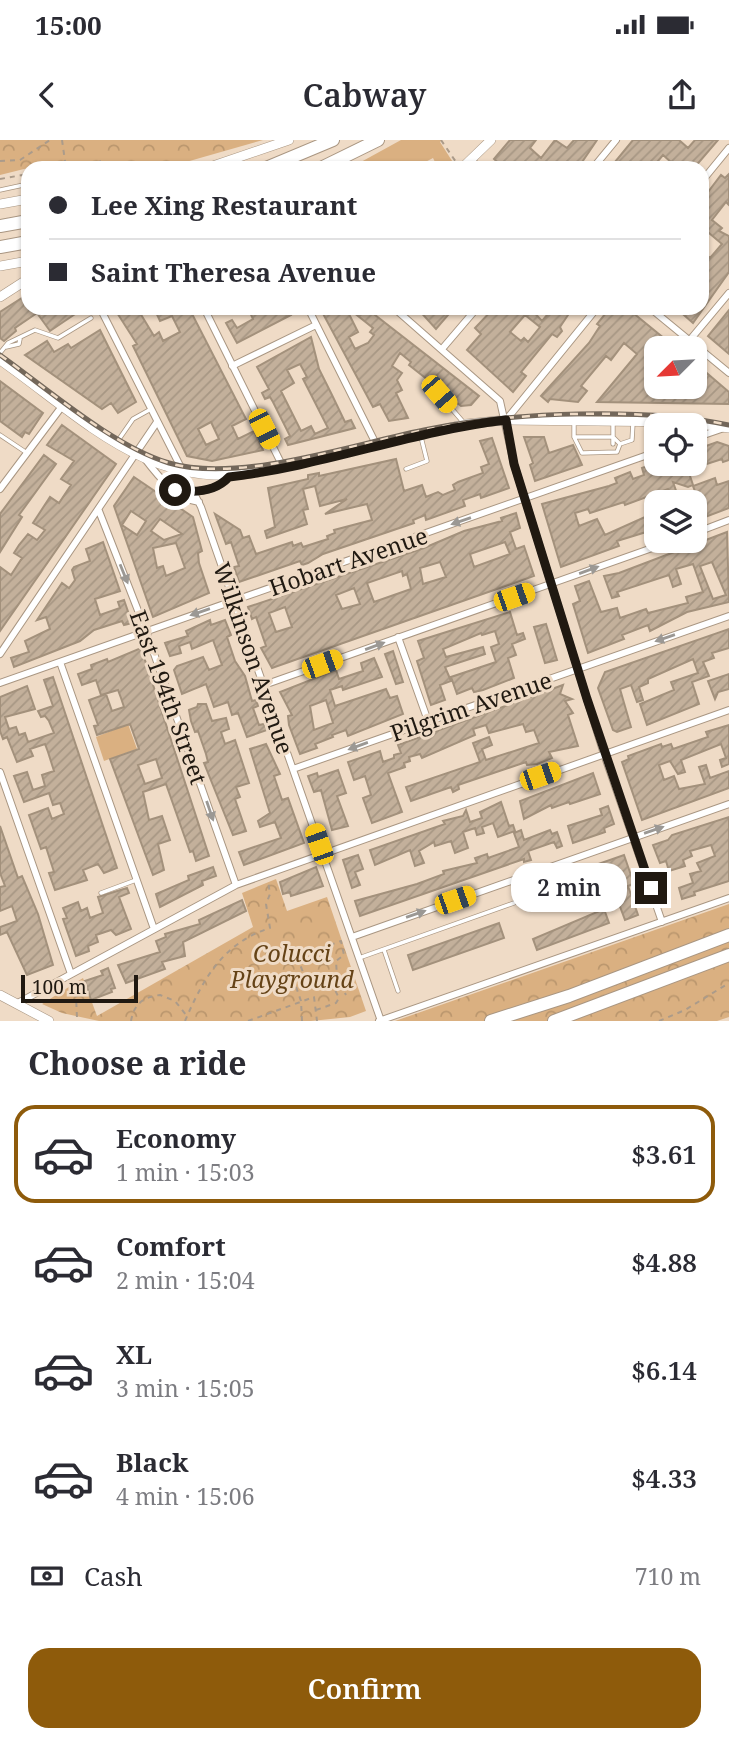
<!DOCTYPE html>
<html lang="en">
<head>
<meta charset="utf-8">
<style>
	body { margin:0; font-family:"Noto Serif",serif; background:#f7f7f7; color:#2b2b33; height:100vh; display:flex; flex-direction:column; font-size:26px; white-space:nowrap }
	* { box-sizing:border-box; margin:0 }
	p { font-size:23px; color:#7c7c81 }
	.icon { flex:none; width:38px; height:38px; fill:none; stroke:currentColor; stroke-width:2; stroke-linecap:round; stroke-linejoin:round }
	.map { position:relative; height:881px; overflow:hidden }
	.panel { display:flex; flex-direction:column; background:#fff; flex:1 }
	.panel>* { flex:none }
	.top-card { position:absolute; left:21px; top:21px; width:688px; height:154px; border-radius:21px; box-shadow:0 2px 5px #0004; display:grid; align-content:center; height:154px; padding:0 28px; background:#fff }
	.needle { width:46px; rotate:246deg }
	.buttons { position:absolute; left:644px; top:196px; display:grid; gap:14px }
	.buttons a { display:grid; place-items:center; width:63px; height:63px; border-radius:14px; background:#fff; box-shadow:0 2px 5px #0004; font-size:35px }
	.scale { position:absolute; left:21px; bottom:18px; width:117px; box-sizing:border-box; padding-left:7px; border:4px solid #201911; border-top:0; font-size:19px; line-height:24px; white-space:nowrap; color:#201911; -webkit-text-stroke:5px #efdbc6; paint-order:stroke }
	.end { position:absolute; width:32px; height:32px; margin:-16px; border:9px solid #201911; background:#fff; box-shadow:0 0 0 4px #fff }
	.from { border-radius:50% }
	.bubble { position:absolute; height:49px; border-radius:21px; background:#fff; box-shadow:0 2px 5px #0004; font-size:23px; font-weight:600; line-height:49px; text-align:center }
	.car { position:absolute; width:21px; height:42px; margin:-21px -10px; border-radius:9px; box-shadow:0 0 5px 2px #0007; background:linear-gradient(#f5c518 24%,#345 0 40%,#f5c518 0 76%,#345 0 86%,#f5c518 0) }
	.top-card b { display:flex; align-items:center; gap:24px; height:66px; font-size:26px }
	.top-card b+b { border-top:2px solid #e1e1e2 }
	.top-card i { width:18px; height:18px; background:#2b2b33 }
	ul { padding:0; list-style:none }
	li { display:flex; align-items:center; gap:21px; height:98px; margin:0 14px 10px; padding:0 14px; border:4px solid transparent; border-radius:21px }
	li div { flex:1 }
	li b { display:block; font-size:26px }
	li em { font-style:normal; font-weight:600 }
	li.on { border-color:#8e5b0b }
	li>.icon { width:63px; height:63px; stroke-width:1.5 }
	h2 { padding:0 28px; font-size:32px; line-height:84px }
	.pay { display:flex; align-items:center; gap:18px; height:77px; padding:0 28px; font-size:26px }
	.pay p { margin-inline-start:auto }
	.cta { display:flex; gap:14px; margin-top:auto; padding:14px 28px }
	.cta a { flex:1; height:80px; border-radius:21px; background:#8e5b0b; color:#fff; font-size:28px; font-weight:600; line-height:80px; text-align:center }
	.status { display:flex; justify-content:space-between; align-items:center; height:49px; padding:0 35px; background:#fff; direction:ltr }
	.status svg { height:19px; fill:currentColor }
	header { display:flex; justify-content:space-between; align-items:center; height:91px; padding:0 28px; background:#fff; font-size:32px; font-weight:600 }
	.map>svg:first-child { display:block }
	.grass { fill:#dab081 }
	.park { fill:url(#park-crowns) }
	.building { fill:url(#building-hatch); stroke:#a3917c; stroke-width:2; fill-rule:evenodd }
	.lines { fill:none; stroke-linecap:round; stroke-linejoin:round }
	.lane-casing { stroke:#a99682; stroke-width:5 }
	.street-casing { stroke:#a99682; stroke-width:8 }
	.secondary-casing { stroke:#a99682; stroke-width:10 }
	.highway-casing { stroke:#a99682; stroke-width:14 }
	.path { stroke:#ab9b8a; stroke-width:2; stroke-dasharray:5 5; stroke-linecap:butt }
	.lane { stroke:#fff; stroke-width:3.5 }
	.street { stroke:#fff; stroke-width:6 }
	.secondary { stroke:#fff; stroke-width:9 }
	.highway { stroke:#fff; stroke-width:12 }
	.rail-casing { stroke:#73675a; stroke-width:5 }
	.rail { stroke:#efdbc6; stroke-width:2.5; stroke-dasharray:8; stroke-linecap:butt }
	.oneway { fill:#9b9894 }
	.route { stroke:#201911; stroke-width:9 }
	.labels { text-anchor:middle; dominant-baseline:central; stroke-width:6; stroke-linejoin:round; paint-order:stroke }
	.street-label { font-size:23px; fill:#201911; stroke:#efdbc6 }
	.park-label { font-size:23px; font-style:italic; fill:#654317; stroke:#efdbc6 }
</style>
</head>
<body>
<div class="status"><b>15:00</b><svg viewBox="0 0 49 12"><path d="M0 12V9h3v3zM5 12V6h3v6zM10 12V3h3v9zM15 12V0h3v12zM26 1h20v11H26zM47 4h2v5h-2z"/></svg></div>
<header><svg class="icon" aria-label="back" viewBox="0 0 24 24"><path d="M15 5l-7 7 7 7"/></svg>Cabway<svg class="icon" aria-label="share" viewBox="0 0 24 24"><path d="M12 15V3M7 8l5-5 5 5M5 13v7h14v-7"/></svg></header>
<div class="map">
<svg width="729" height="881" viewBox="0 0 729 881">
	<defs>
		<pattern id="park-crowns" width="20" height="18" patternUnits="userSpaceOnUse" patternTransform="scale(1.75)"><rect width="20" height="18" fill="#dab081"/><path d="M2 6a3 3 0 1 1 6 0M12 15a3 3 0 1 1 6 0" fill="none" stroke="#bb976e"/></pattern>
		<pattern id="building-hatch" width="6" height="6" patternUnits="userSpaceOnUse" patternTransform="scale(1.75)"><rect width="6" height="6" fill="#c3b09b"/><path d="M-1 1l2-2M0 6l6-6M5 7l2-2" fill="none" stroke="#a79784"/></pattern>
	</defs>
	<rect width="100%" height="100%" fill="#efdbc6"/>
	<path class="grass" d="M401,0H442L440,2L454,24L438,28L433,18L414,28H350Z
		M128,584L137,609L104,621L96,597Z"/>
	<path class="park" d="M0,0H263L165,28H28L0,35Z
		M276,739L287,771L327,757L366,871L350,877L311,881H99L62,873L42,864L83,838L97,876L253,787L242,753Z
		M729,764V877L717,881H395Z"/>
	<path class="building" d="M510,0H536L530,8L541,18L555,0L567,8L574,0H597L578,28H562L556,23L552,28H504L494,19Z
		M633,0H679L688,8L695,0H718L694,28H667L672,23L663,15L652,28L638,23L634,28H610Z
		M729,34V65L726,62L712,80L722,88L719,91L729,96V132L693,183L676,168H702V111L710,118L722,104L702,87V60L721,35L725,38Z
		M28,154V168H84L50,191L37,173L15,188L16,191L4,201L0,198V172Z
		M114,168H137L154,196L159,192L163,201L180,192L172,176L160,181L154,168H189L246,279L232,286L238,299L254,291L263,310L212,321L187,316L133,206L137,204ZM211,282L219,299L206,305L198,289Z
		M248,168H288L291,175L237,203L226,183L232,180L237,188L253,179Z
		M320,168H346L358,192L349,197L355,209L368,203L374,195L370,192L373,188L348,168H366L479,256L471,265L461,266L409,225L411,222L400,213L392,226L402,233L397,240L402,250L396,253L408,278L389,281L380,264L373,267Z
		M417,168H454L436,189Z
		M494,168H530L542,181L553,168H565L570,172L560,187L562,191L557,197L552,194L521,232L526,236L513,252L467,210L481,194L475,188ZM525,175L540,187L528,202L524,198L521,201L510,192Z
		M610,168H627L676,208H656V247H695V223L729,252V264L597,262L637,214L624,203L611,220L606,216L581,246L587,251L578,262L550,259L548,262L541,256L589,203L600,186L597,184Z
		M729,170V214L708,196Z
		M100,190L136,262L118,273L111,263L102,269L25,215L47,201L54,212L68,204L71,208Z
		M311,197L319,229L332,255L345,282L351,280L355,288L288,305L285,299L290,296L273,262L270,257L265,259L262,253L269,249L257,227ZM300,224L307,237L303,239L328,288L315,294L311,286L301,291L281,251L294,243L287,230Z
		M0,241L43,273L29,294L25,292L22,297L0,281Z
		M62,285L116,324L0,491V427L11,435L22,418L14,413L19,405L28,394L37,400L45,390L33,383L50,357L59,363L71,345L61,339L74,321L47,305Z
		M524,297H544L549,313L573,305L582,325L535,341L530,325L533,323Z
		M492,298L509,348L481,358L480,354L463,360L465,366L426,380L425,375L413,380L414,383L323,414L308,423L302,425L300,421L239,442L234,427L239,426L231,402L226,404L215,374L240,390L243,398L249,396L256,414L292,402L293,406L301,403L303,407L328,399L327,396L335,393L334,390L372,380L367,364L325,374L347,359L320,366L315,346L303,349L308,369L303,370L307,384L267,398L265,391L275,387L268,348L308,339V335L319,333V336L396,319L404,351L422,345L426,357L438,352L443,355L455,350L453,345L458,342L483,333L481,327L489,324L480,301Z
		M717,302L729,306V320L723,322L722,319L688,330L693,345L688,347L673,342L680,362H673L668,349L625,365L624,362L590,373L588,369L575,373L579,386L597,379L605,395L654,373L656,389L617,401L619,406L561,427L542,364L609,346L617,343L615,338L630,332L633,339L644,335L642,328L654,324H695V310Z
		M44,315L56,324L19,375L22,377L0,412V374Z
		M134,337L193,377L202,411L198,413L199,423L209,453L153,477L114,366ZM131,371L146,381L137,395L122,385ZM160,379L182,394L164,400L151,391ZM176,403L185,428L166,436L163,426L157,428L153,408Z
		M715,338L717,345L729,341V368L697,380L695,360L698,359L693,346Z
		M516,373L520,388L510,392L516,409L524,406L534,436L272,528L261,508L266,506L256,477L252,479L248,467L424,408L464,391L502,381L501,378ZM505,402L510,414L474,427L470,414ZM440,422L446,437L423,444L420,428ZM402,431L403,436L407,434L411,449L374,462L367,443ZM354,448L360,464L342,469L336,455ZM285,467L292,487L276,492L269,473Z
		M727,392L729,462L687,472L650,491L648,485L622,495L624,499L588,513L573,464L580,461L575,446L589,441L601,472L617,468L620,478L646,469L648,473L688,463L686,457L703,452L693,424L676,429L681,444L673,447L669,435L617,452L619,456L612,458L604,436L619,433ZM712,422L726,455L713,459L700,426Z
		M103,402L120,451L95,459L100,475L120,468L118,462L124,460L132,483L124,485L122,481L94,490L80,501L14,527L11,518L29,512L25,501L50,489L46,477L37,480L62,443L69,448L75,440L72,430L74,427L90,421L86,409Z
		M510,472L517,495L523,493L525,499L512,504L516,515L508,518L514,538L483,550L474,552L472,548L457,554L451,537L496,522L491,507L499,504L495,491L482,495L481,493L443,509L446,517L483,507L485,514L445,527L451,541L440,545L445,560L431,565L417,521L424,518L418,501Z
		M210,480L211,485L225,480L231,495L227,497L235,521L245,536L252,561L256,560L258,566L253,568L259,585L264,584L267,590L247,597L238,573L232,575L228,562L214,567L206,544L182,554L174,530L177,526L203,517L209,530L222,525L213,500L192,509L190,502L179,506L181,513L170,516L165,503L188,496L186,491Z
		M546,484L557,520L545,523L534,487Z
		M729,489V508L712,513L714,518L703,522L709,536L692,542L699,564L647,585L640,564L674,550L671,542L698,533L693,519L648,539V543L639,547L643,560L637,562L631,545L620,549L631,587L617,592L613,590L598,548L605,532Z
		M141,508L209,716L196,721L193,711L190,712L166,644L143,652L149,680L162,676L170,700L158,704L164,730L153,735L110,619L139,609L130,584L97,595L94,586L98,585L89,560L106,554L112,571L124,567L121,558L118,550L101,555L96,540L82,545L78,534L92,529L91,525L107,519L108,522ZM156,619L162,638L145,644L138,625Z
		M393,511L403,542L396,544L385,514Z
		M374,518L382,537L343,550L342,546L330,550L335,566L386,549L390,558L397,556L403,574L348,596L346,590L332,595L333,597L315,604L317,608L300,614L289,585L288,576L292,575L280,552L336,530L339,539L363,531L361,523ZM326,560L333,583L314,590L310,566Z
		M729,534V549L718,552L715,559L708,541Z
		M53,537L117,728L104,733L98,724L83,730L87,740L55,750L49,733L54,732L46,707L41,709L29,675L48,668L52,679L64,674L60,663L53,665L49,653L24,662L14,636L27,632L33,650L45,646L42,635L54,631L48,612L45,604L30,609L33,616L17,622L7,597L3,599L0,591V557L27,546L35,569L5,577L9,589L16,587L19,595L25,593L28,602L54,593L49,581L45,576L41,577L38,571L53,566L44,540Z
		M563,545L560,554L572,559L565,561L573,573L568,575L578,606L549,612L552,618L537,624L527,625L526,622L458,645L459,649L453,652L451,647L411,661L406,647L480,622L473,603L489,597L492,605L482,609L486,620L539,603L534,590L526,592L523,584L489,593L486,585L473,589L475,595L422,618L420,614L409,617L410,621L404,623L405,627L388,633L402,672L372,683L363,658L371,655L365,636L354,640L348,622L380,611L383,622L394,618V615L401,613L398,605Z
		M198,564H206L212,581L226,578L229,589L221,592L225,604L235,600L249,643L236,647L240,657L235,659L246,691L233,695L204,623L208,622L206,614L198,591L195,592L191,581L189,570L197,567Z
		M729,585V624L722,627L720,620L726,618L721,604L681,620L685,632L678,634L670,621L659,625L664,640L674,636L679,649L705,644L699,627L706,625L710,638L729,631V648L642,680L622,622L629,619L628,616L661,604L662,607L671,604L673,609L708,597L706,592Z
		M266,604L280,634L274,636L282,660L288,658L304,703L244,725L239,712L281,698L275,682L260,687L258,681L270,673L250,609Z
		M338,630L346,653L337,656L348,686L332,690L321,650L314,652L308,636L317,633L318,637Z
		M593,633L600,654L570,664L569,662L552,668L551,665L524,679L520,661Z
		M501,662L509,686L513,685L515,691L498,697L493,683L482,687L484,693L477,695L475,688L463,692L468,708L455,713L451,701L435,706L434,702L419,711L424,723L415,726L410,710L375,725L370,710L445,684L443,681L463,676L466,670L470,682L482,678L480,672Z
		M608,666L614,684L604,688L605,692L573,703L568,686L602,675L600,669Z
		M729,677V741L694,752L695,755L682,759L679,748L693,743L690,734L701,731L697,723L715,716L711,705L690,711L692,716L683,720L685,726L669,731L666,721L660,723L653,705L668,700L672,695Z
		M0,686L18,738L22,736L38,774L53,825L27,835L7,792L0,795V787L17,781L12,766L0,771V747L5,746L0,733Z
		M521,690L524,700L550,690L552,694L557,692L562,706L557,708L554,702L528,711L531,720L524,722V719L360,776L355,761L417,744L444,734L443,731L477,723L475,718L487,714L488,718L519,707L514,693Z
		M358,715L363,729L355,732L360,745L352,748L343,720Z
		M624,715L634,744L628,746L638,775L625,780L615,753L623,750L618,735L580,747L584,761L578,763L570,751L542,765L535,746Z
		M213,727L216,736L202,741L203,745L160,767L156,754L189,740L188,736Z
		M316,727L323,746L291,756L290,752L283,754L280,742Z
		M127,748L129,753L119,757L131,789L116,795L111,790L96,795L98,802L88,806L89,811L76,816L63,779L67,778L63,768L78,762L81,771L87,768L90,778L103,773L98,757Z
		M242,760L246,771L183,802L185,816L162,822L165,829L126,843L118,825L160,812L156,801L166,797L165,794L200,784L199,780Z
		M604,769L609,783L537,810L533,799Z
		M499,783L504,798L413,830L408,815Z
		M108,828L115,848L111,849L112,852L91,860L85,841L103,835L101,831Z"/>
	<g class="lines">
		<defs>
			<path id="lane" d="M0,50L28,44
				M6,207L19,204L20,199
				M0,213L8,203L35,190L58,198L91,178
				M439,254L464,283
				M574,282V297H613L620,304
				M613,283V304
				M0,295L27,313
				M574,297L582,313
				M117,302L133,279L151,269
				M582,313L617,312L620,304L632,300L633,283
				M406,329L427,321L421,297
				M101,753L136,740
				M384,810L398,851
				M359,818L514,763"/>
			<path id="street" d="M471,23L472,21L480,28
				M593,28L616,0
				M702,41L729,8
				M100,168L201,367L381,881
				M204,168L283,327
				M308,168L377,306
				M394,168L500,261L514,324L604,614L662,782
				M650,168L729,233
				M689,201L729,153
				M442,209L477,168
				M232,226L316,185
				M506,280L597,168
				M653,281L656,291
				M695,298L724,288
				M145,319C158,336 176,359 199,362
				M0,349L63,265
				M177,350C196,353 216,351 229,337
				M99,371L146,491L236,745
				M695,393L729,380
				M398,497L428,581
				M0,514L157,282
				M60,522L154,789
				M0,543L656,312
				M264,545L672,401
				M293,629L729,476
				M0,632L71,834
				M352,797L729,664
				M16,864L236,745L729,570
				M379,881L729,758"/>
			<path id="secondary" d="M207,28L289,0
				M462,28L491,0
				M0,64L28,59
				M0,126L28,121
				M0,157L28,139
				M0,220C84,279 150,352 260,332L466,284L506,280L685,282L729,288
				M0,855L49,881"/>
			<path id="highway" d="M266,28L333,0
				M321,28L378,0
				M0,86L28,81
				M0,107L28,102
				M491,881L569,856L729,795
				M554,881L729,815"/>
		</defs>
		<use href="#lane" class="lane-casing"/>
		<use href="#street" class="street-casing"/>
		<use href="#secondary" class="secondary-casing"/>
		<use href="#highway" class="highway-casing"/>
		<path class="path" d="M62,0L66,28
			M441,0L456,22
			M0,21L20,20L50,0
			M88,28L101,21
			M419,28L433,22L437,28
			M449,28L455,24
			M0,39L28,34
			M71,843L76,856L77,878
			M316,870L336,863L339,858L335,850L342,847
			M131,881C134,864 143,857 160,855L175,861L187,876
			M185,881C203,839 223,803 270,788L266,764L270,754L268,741
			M248,881L314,857L317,881
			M302,881L301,861L292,835L303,832L297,817L341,801L344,815L336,821L337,837L346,855
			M659,881L685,870L729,843"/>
		<use href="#lane" class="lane"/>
		<use href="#street" class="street"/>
		<use href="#secondary" class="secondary"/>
		<use href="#highway" class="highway"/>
		<defs>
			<path id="rail" d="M0,215C49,250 113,306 169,323C240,344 355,303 429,289C513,272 645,267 729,285"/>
		</defs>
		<use href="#rail" class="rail-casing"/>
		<use href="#rail" class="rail"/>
	</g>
	<defs><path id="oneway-solid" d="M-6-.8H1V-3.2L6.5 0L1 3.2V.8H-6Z" transform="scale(1.75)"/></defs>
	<g class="oneway">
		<use href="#oneway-solid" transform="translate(461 381) rotate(161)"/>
		<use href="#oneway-solid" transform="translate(589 430) rotate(-20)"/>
		<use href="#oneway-solid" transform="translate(124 434) rotate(68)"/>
		<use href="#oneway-solid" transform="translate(200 472) rotate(161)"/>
		<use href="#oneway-solid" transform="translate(665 498) rotate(161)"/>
		<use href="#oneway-solid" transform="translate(375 506) rotate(-20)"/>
		<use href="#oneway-solid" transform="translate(358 606) rotate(160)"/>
		<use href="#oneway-solid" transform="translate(210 671) rotate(71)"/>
		<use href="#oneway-solid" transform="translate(654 690) rotate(-19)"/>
		<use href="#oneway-solid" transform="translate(416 774) rotate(-19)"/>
	</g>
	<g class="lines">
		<path class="route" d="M175,350C194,353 215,352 229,337C323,326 412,291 506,280L514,324L587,559L651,748"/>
	</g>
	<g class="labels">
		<g class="street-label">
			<text transform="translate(348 421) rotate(-19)">Hobart Avenue</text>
			<text transform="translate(254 518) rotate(71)">Wilkinson Avenue</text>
			<text transform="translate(169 557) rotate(70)">East 194th Street</text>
			<text transform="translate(471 566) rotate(-19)">Pilgrim Avenue</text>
		</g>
		<g class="park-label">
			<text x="292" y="813">Colucci<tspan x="292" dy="26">Playground</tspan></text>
		</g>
	</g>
</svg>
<div class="buttons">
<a><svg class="needle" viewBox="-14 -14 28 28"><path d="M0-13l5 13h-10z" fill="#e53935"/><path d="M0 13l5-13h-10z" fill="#7c7c81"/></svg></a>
<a><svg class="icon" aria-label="locate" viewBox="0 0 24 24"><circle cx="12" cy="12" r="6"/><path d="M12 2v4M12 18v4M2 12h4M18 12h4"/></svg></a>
<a><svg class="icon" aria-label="layers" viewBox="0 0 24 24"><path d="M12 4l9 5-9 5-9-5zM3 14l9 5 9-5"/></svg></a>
</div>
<div class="scale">100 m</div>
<i class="end from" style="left:175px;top:350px"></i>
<i class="end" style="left:651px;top:748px"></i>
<div class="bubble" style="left:511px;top:723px;width:116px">2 min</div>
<i class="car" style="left:439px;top:254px;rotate:139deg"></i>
<i class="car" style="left:264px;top:289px;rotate:153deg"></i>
<i class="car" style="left:514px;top:457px;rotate:71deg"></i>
<i class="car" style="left:322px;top:524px;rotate:70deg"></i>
<i class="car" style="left:540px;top:636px;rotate:71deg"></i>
<i class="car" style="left:319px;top:704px;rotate:341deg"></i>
<i class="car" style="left:455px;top:760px;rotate:71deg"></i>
<div class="top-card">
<b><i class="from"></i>Lee Xing Restaurant</b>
<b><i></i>Saint Theresa Avenue</b>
</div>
</div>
<section class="panel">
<h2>Choose a ride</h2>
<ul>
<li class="on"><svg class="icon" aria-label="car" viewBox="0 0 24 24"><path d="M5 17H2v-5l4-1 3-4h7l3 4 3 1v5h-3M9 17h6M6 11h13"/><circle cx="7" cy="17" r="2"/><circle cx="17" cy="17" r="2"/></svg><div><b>Economy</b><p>1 min · 15:03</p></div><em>$3.61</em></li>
<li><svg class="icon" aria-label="car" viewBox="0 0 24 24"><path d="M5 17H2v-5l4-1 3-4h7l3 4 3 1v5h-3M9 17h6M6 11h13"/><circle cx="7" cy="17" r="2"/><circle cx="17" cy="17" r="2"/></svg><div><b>Comfort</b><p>2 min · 15:04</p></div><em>$4.88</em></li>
<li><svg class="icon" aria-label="car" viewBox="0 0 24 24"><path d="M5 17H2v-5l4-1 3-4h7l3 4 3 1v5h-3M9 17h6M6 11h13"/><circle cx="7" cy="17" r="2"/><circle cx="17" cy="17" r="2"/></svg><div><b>XL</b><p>3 min · 15:05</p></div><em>$6.14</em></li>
<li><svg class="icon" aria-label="car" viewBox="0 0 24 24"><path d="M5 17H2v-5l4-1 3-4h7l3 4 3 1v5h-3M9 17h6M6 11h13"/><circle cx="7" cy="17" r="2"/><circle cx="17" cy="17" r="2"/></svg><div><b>Black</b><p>4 min · 15:06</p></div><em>$4.33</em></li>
</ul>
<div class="pay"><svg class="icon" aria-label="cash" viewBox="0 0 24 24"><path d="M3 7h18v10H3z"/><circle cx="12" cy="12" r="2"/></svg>Cash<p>710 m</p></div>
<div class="cta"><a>Confirm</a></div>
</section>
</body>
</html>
